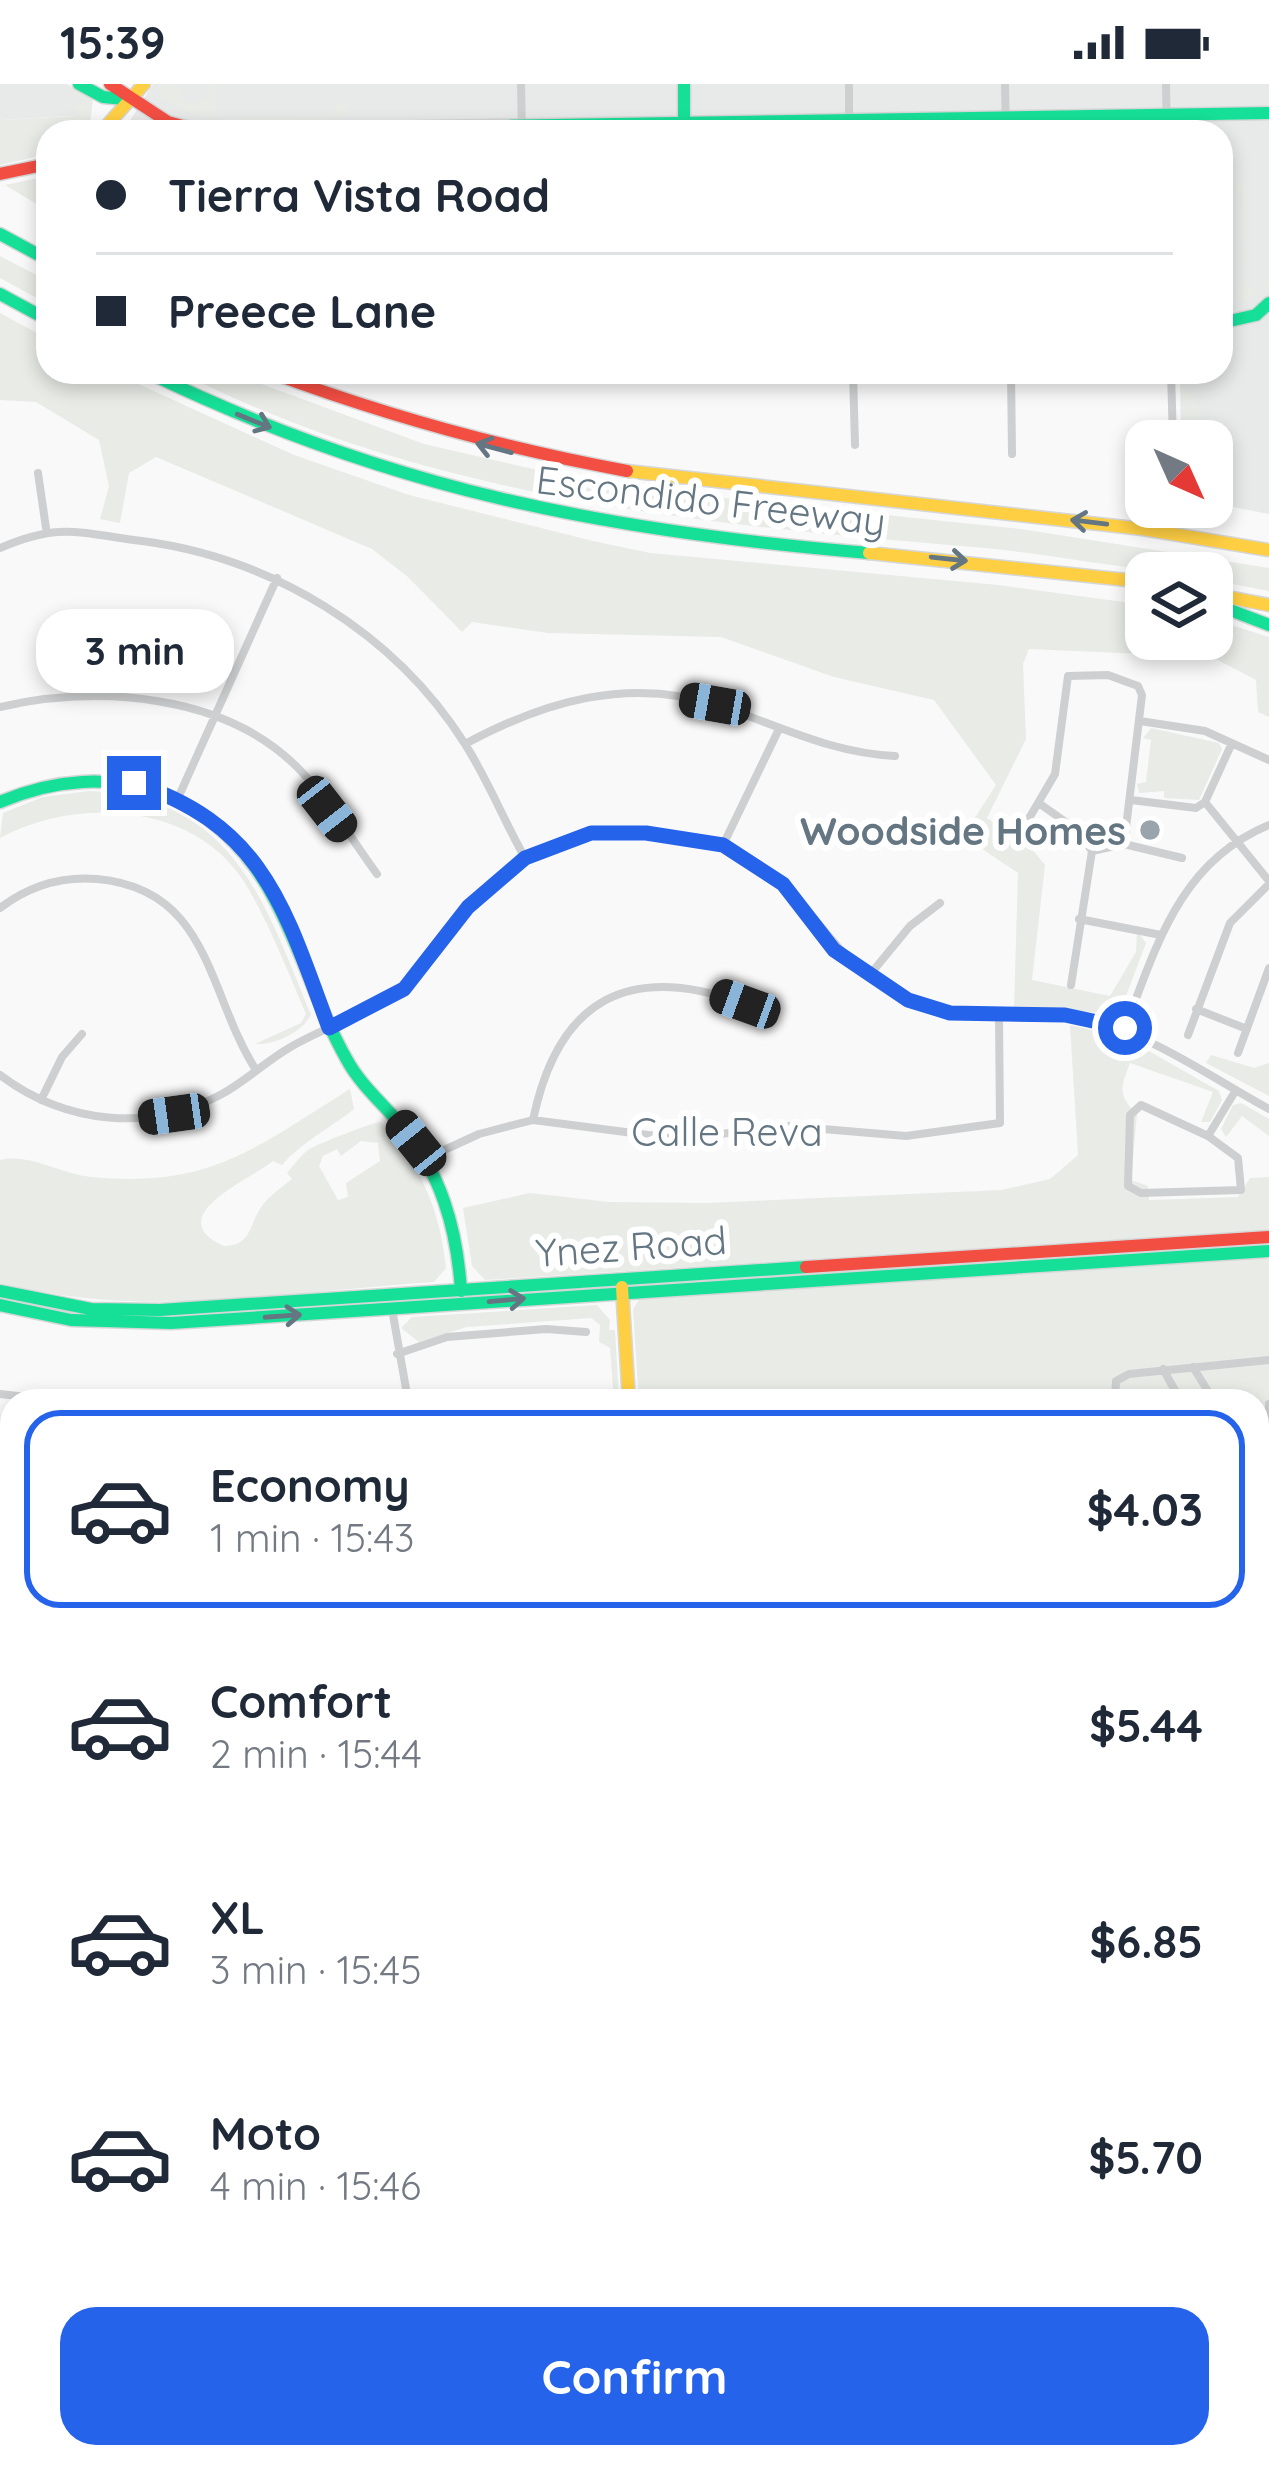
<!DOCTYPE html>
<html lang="en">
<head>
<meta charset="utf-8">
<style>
	body { margin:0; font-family:Quicksand,sans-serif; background:#f2f2f3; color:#1f2937; height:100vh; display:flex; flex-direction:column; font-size:45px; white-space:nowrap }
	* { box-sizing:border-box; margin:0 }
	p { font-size:39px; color:#747a83 }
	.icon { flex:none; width:66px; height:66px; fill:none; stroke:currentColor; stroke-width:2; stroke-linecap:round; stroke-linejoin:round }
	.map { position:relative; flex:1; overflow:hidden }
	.panel { position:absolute; left:0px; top:1305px; width:1269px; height:1080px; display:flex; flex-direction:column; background:#fff; border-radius:36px 36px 0 0; box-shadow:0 6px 18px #0003 }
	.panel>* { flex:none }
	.guide { position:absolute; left:36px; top:36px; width:1197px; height:264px; border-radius:36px; box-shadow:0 6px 18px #0003; display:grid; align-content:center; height:264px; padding:0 60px; background:#fff }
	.needle { width:78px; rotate:135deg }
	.fabs { position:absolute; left:1125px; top:336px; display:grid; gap:24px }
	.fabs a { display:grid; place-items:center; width:108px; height:108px; border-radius:24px; background:#fff; box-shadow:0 6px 18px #0003; font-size:60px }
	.end { position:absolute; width:54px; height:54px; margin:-27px; border:15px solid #2563eb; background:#fff; box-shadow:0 0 0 6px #fff }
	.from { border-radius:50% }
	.bubble { position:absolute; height:84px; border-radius:36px; background:#fff; box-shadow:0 6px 18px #0003; font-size:39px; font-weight:700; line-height:84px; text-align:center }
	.car { position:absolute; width:36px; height:72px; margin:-36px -18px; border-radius:15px; box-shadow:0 0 9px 3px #0007; background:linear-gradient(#222 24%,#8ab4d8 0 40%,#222 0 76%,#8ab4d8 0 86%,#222 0) }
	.guide b { display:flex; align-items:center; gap:42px; height:114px; font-size:45px }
	.guide b+b { border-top:3px solid #e0e1e3 }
	.guide i { width:30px; height:30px; background:#1f2937 }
	ul { padding:21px 0 0; list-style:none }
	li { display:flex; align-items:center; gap:36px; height:198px; margin:0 24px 18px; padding:0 36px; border:6px solid transparent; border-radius:36px }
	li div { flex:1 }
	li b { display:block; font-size:45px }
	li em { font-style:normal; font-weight:700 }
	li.selected { border-color:#2563eb }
	li>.icon { width:108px; height:108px; stroke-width:1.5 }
	.button { display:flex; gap:24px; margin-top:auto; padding:24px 60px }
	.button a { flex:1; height:138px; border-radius:36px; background:#2563eb; color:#fff; font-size:48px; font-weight:700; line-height:138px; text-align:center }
	.status { display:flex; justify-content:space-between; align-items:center; height:84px; padding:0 60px; background:#fff; direction:ltr }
	.status svg { height:33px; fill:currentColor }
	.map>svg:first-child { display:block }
	.built { fill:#e8e9e9 }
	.green { fill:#e8ebe6; fill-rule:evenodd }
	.water { fill:#ced6d9 }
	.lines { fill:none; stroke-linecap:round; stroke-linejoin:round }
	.stream { stroke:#ced6d9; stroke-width:3 }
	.fast-casing { stroke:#d5d6d7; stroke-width:15 }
	.slow-casing { stroke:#d5d6d7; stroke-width:15 }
	.jam-casing { stroke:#d5d6d7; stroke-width:15 }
	.street { stroke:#cecfd0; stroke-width:8 }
	.fast { stroke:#16e098; stroke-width:12 }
	.slow { stroke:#ffcf43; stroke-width:12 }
	.jam { stroke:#f24e42; stroke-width:12 }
	.oneway { stroke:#657683 }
	.route { stroke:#2563eb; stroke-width:15 }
	.poi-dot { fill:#99a4ac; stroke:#fff; stroke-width:4.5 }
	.labels { text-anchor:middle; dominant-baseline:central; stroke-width:12; stroke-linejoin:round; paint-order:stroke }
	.street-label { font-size:39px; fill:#657683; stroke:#fff }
	.poi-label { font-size:39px; font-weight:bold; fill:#657683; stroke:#fff; text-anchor:end }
</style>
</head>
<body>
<div class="status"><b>15:39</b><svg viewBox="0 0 49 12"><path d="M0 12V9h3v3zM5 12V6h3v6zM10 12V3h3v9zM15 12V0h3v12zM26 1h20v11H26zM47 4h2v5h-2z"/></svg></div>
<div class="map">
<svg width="1269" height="2385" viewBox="0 0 1269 2385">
	<rect width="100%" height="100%" fill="#f9f9f9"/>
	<path class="built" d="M0,0H67L93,14L85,31L0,36Z
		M153,0H1269V430L1212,419V357L1181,354L1180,288H1221V48H123Z
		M315,2373H458L388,2385H343Z
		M587,2373H724V2385H644Z"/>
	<path class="green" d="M157,0H179L180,14L194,21L208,14V0H216V34L194,31L161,14Z
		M75,5L93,14L90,41L82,48H48V70L0,81V36L75,32L76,22L88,19L71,9L65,13Z
		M336,19L349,20L343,33C303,34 264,42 226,39V34L335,32Z
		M48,92V127L5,101Z
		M1236,99H1247L1248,202L1255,207L1269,193V200L1247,218L1237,212V203L1245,202L1244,108L1235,107Z
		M0,172L48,197V220L0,194Z
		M0,229L48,255V288H112L294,371L409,411L593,457L650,469L998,501L1146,521V555H1212V535L1269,553V633L1258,628L1256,596L1212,573L1029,565L1023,580L1026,655L987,734L1031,764L1045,781L1032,896L1110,912L1136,868L1137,847L1146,859L1123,920L1117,918L1103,929L1014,924L1018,789L963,752L996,701L934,616L834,593L721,553L548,549L472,538L462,548L408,493L372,465L156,373L129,389L120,439L100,435L109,402L99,356L36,318L0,316Z
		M179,288H229L424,360L607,402L1021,445L1269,484V507L1212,496V489C1136,489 1061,471 985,464C709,441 431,416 179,288Z
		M1180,288H1195V295L1187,296V309H1195L1203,338L1242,345H1184Z
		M1151,644L1219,659L1222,665L1199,716L1164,714V707L1139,709L1137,700L1146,698L1151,656L1143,654Z
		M89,707C235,715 263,815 311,931C301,949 275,961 255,960L301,939L306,930C288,888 271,844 248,804C199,719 79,711 0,754L3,729L43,713Z
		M1070,941L1124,953L1219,1007L1222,1016L1210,1038H1201L1213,1008L1130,979C1121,1003 1117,1011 1137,1030L1131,1096L1148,1102L1149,1116L1238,1113L1250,1094L1269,1093V1146L485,1196L472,1182L463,1124L530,1109L609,1118L706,1119L1002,1106L1050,1095L1078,1071Z
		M1211,971L1254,984L1269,979V1012L1206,979Z
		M350,1005L354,1025C329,1045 303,1057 282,1081L273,1077C251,1095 159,1133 224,1162C253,1161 248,1141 262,1122C269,1112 282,1103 292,1095L287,1089C294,1081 300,1072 308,1066C311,1063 372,1038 381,1038C421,1082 440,1125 446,1184L434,1198C290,1207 147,1237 0,1199V1076C30,1069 60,1090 91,1093C210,1104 252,1066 350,1005ZM361,1057L378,1059L380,1077L346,1099L348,1113L338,1116L319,1082L323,1072L337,1065L341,1072Z
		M1241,1019L1269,1035V1052L1242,1032L1226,1053L1221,1045L1233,1021Z
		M1217,1173L1269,1175V1651L1257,1663V1317H639L633,1225L643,1210Z
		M597,1221L610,1236L609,1246H615L619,1317L462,1316L613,1305L610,1264L599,1258L600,1241L591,1234L467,1243L419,1258L401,1244L412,1233Z
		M1269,1693V1761L1257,1753V1706Z
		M12,1730V1839L0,1867V1743Z
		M1257,1785L1269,1794V1893L1259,1900L1264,1908L1257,1913Z
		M1257,1915L1269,1932V1998L1257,2006Z
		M1269,2032V2136L1257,2144V2040Z
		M1269,2252V2264L1260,2273L1269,2290V2356L1259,2350L1257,2342V2268Z
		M867,2373H932L940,2384L948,2381L951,2385H880Z
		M956,2373H1031L1026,2385H964Z
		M1040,2373L1176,2374L1190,2373L1185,2379L1189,2385H1036Z"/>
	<path class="water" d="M0,1944L12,1945V2029L0,2024Z"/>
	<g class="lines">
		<path class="stream" d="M1257,2061L1269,2053"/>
		<defs>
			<path id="fast" d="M79,0L103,13L124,15
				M684,0V48
				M376,44L1269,29
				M0,150L48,176
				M0,210L48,236
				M1221,239L1256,231L1269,219
				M147,288C388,405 604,447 869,469
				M1212,519L1269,541
				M0,718C112,670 220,708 276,818C303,869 318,925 347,976C360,1000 381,1018 399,1039C441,1087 457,1145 461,1207
				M0,1207L91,1225L160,1226L806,1183
				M0,1221L71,1236L171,1239L1269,1167
				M183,2385L197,2373
				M203,2385L217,2373"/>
			<path id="slow" d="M101,48L144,0
				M627,387L1143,445L1269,466
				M869,469L1146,498
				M1212,510L1269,521
				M622,1203L629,1317"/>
			<path id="jam" d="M110,0L168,38L201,47L376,44
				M0,90L48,80
				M269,288C387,332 503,364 627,387
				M806,1183L1269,1153"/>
		</defs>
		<use href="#fast" class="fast-casing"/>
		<use href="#slow" class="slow-casing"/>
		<use href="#jam" class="jam-casing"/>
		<path class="street" d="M521,0L522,48
			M849,0V48
			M1005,0L1006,48
			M1166,0L1167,48
			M853,288L855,361
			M1011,288L1012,370
			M1171,288L1173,357
			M38,389L46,444
			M0,464C60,438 79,449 142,457C272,474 394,548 465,660C488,696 504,737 525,774
			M0,623C97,601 225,609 299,685C328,715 352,756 377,790
			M1140,637L1205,647L1269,676
			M465,660C545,617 629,592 720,622C780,642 831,669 895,672
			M178,714L277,494
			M1131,716L1196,724L1205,718
			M1205,718L1269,797
			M1205,718L1232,659
			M1040,720L1077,746L1092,767
			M1021,748L1055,690L1068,592L1108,591L1138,602L1142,611L1124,760
			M723,761L779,645
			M0,824C29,802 61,792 97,795C211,805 207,910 256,986
			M1079,835L1161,851
			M868,893L910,842L940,819
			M1071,901L1092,767L1124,760L1182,774
			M1196,925L1247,945
			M1125,944C1157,860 1180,778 1269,741
			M1188,951L1230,839L1269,800
			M1238,969L1269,884
			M0,991C65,1040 150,1049 222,1010C246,997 265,978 289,964C325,942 368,931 402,907C421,893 434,869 447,850C481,803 533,758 592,749C656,739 741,757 787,804C831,849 842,882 904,914C959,942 1017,921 1073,932C1146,946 1205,990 1269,1025
			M41,1016L62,973L82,950
			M1141,1021L1208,1052L1238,1074L1241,1106L1141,1109L1128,1102L1130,1031Z
			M533,1036C558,915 629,877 745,920
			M1208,1052L1236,1006
			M427,1074L479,1050L533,1036L679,1055L787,1042L906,1052L1000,1039L999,933
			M392,1225L408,1316
			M397,1270L447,1253L546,1245L586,1248
			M1193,1283L1214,1317
			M1163,1285L1181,1317
			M0,1310L63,1317
			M1115,1317L1116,1297L1129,1290L1269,1276
			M1269,1320V1349
			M0,1443L12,1445
			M1257,1520L1269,1514
			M0,1615L12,1624
			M0,2097L12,2101
			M0,2258L12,2268
			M92,2373L102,2385
			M117,2373L124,2385
			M291,2373L310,2385
			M487,2385L552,2378L579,2385
			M787,2385L807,2373"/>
		<use href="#fast" class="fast"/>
		<use href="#slow" class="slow"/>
		<use href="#jam" class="jam"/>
	</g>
	<defs><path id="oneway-shaft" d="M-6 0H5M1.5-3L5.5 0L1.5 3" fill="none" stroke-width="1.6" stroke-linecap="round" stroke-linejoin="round" transform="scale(3)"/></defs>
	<g class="oneway">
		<use href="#oneway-shaft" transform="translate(254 337) rotate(22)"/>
		<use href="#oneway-shaft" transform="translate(494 364) rotate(-165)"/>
		<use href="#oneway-shaft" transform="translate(1089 438) rotate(-173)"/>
		<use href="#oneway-shaft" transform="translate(949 475) rotate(6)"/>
		<use href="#oneway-shaft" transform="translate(507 1216) rotate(-5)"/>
		<use href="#oneway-shaft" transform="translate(283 1232) rotate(-4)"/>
	</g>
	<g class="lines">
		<path class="route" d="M134,699C265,742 285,825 329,944L404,905L468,823L525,774L591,749H646L723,761L783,800L834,866L908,916L950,929L1065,931L1125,944"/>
	</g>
	<circle class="poi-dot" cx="1150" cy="746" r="12"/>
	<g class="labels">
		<g class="street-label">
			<text transform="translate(711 416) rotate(7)">Escondido Freeway</text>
			<text x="727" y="1047">Calle Reva</text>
			<text transform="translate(631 1162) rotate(-4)">Ynez Road</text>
		</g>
		<g class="poi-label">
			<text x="1126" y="746">Woodside Homes</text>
		</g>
	</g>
</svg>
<div class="fabs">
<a><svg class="needle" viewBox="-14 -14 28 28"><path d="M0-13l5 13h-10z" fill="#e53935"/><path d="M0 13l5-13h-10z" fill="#747a83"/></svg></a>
<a><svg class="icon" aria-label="layers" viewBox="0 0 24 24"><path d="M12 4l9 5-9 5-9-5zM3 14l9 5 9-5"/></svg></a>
</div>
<i class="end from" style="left:1125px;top:944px"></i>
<i class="end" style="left:134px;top:699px"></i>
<div class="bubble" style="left:36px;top:525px;width:198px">3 min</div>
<i class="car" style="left:715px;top:620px;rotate:280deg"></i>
<i class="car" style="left:327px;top:725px;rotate:142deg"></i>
<i class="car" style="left:745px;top:920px;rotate:290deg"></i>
<i class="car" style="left:174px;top:1030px;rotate:262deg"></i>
<i class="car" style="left:416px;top:1059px;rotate:321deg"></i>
<div class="guide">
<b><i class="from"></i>Tierra Vista Road</b>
<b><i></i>Preece Lane</b>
</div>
<section class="panel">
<ul>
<li class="selected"><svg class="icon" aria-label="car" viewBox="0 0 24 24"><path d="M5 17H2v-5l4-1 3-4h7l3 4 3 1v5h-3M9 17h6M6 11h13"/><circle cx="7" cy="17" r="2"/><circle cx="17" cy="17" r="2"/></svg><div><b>Economy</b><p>1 min · 15:43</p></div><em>$4.03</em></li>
<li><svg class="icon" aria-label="car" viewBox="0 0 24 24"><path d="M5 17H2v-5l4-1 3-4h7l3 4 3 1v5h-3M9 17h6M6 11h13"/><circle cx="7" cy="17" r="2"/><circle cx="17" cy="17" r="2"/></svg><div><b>Comfort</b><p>2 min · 15:44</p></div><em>$5.44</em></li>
<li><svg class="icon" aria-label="car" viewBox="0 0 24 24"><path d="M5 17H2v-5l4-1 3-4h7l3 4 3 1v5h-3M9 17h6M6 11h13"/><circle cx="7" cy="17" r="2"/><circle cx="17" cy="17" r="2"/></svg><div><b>XL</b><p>3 min · 15:45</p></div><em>$6.85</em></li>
<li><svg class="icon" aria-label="car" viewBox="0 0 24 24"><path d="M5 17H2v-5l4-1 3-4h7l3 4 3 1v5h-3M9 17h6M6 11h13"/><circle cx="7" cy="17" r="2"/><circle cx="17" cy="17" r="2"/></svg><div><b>Moto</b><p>4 min · 15:46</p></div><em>$5.70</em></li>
</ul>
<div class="button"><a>Confirm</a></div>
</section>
</div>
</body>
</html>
